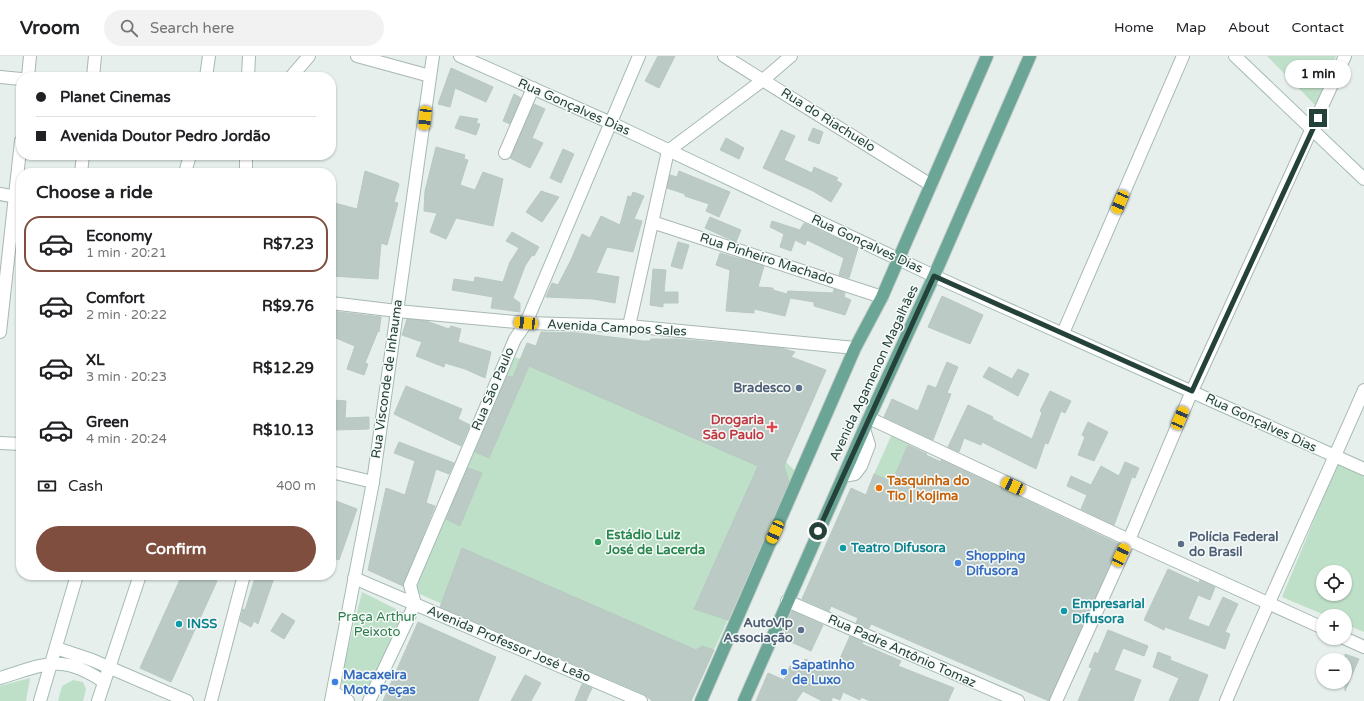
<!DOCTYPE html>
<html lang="en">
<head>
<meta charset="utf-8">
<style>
	body { margin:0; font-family:"Varela Round",sans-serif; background:#f2f2f2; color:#202124; height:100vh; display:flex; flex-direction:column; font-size:15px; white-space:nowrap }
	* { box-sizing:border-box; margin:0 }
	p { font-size:13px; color:#757577 }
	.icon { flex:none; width:22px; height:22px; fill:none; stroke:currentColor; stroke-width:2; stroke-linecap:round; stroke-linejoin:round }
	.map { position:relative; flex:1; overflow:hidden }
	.drawer { position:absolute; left:16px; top:112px; width:320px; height:412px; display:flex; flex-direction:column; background:#fff; border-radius:16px; box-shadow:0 1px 3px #0004 }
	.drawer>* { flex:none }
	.guide { position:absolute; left:16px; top:16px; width:320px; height:88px; border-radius:16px; box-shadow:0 1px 3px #0004; display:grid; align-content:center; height:88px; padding:0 20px; background:#fff }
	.controls { position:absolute; left:1316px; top:509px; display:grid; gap:8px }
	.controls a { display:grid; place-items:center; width:36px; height:36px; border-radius:50%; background:#fff; box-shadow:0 1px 3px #0004; font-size:20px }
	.end { position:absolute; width:18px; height:18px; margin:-9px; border:5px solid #24423a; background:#fff; box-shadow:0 0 0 2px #fff }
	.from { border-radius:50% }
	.bubble { position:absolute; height:28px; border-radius:14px; background:#fff; box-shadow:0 1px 3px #0004; font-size:13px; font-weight:700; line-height:28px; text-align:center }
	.car { position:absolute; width:12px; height:24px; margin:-12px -6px; border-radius:5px; box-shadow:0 0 3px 1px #0007; background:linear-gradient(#f5c518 24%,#345 0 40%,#f5c518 0 76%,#345 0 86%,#f5c518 0) }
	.guide b { display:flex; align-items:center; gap:14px; height:38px; font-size:15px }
	.guide b+b { border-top:1px solid #e0e0e0 }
	.guide i { width:10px; height:10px; background:#202124 }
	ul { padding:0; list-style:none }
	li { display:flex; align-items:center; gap:12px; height:56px; margin:0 8px 6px; padding:0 12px; border:2px solid transparent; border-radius:16px }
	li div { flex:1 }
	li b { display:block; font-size:15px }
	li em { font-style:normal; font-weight:700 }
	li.current { border-color:#7f4e3f }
	li>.icon { width:36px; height:36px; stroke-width:1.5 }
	h2 { padding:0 20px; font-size:18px; line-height:48px }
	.pay { display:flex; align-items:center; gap:10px; height:44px; padding:0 20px; font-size:15px }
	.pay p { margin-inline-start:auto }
	.primary-button { display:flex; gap:8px; margin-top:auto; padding:8px 20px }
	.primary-button a { flex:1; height:46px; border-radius:24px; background:#7f4e3f; color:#fff; font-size:16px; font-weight:700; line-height:46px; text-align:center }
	header { display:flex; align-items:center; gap:24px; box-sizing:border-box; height:56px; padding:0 20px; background:#fff; border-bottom:1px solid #e0e0e0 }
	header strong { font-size:19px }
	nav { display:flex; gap:22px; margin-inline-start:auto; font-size:14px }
	.search { width:280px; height:36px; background:#f2f2f2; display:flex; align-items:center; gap:10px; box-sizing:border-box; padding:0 14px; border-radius:22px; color:#757577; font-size:15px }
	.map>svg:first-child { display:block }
	.green { fill:#bfe0c8; fill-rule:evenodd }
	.building { fill:#bbcac4; stroke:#b8c9c2 }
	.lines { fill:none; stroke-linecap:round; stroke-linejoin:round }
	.street-casing { stroke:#a8b8b2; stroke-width:14 }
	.secondary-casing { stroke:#a4bbb3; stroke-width:14 }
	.primary-casing { stroke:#c2cac8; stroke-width:14 }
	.street { stroke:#fff; stroke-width:12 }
	.secondary { stroke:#fff; stroke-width:12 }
	.primary { stroke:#6aa596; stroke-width:12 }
	.route { stroke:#24423a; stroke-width:5 }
	.service-dot { fill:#5c6f8a; stroke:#f7fbf9; stroke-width:1.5 }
	.health-dot { fill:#e0444e; stroke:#f7fbf9; stroke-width:1.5 }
	.food-dot { fill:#e8710a; stroke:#f7fbf9; stroke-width:1.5 }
	.leisure-dot { fill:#2e9e5b; stroke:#f7fbf9; stroke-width:1.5 }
	.culture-dot { fill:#0f9aa8; stroke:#f7fbf9; stroke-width:1.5 }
	.shop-dot { fill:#3f7fe0; stroke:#f7fbf9; stroke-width:1.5 }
	.labels { text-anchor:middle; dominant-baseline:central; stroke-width:3; stroke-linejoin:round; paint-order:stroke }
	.street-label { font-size:13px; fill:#24423a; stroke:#f7fbf9 }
	.service-label { font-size:13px; font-weight:bold; fill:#4e5e75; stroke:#f7fbf9; text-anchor:end }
	.health-label { font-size:13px; font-weight:bold; fill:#be3a42; stroke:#f7fbf9; text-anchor:end }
	.food-label { font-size:13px; font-weight:bold; fill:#c56008; stroke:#f7fbf9; text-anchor:start }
	.leisure-label { font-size:13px; font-weight:bold; fill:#27864d; stroke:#f7fbf9; text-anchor:start }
	.culture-label { font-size:13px; font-weight:bold; fill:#0d838f; stroke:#f7fbf9; text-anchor:start }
	.shop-label { font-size:13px; font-weight:bold; fill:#366cbe; stroke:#f7fbf9; text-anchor:start }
	.park-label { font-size:13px; fill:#2d7a4b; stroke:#f7fbf9 }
</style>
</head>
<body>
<header>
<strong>Vroom</strong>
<div class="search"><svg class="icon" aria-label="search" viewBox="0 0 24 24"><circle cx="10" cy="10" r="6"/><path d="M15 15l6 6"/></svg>Search here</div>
<nav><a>Home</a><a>Map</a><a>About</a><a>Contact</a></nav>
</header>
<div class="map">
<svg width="1364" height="645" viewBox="0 0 1364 645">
	<rect width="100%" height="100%" fill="#e6efeb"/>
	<path class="green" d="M1267,0H1336L1316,50Z
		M512,301L717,339L795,415L691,645H663L415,536L424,510Z
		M892,378L909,386L892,426L874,418Z
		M1339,404L1364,414V576L1345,568V560H1327L1282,541ZM1323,516H1345V538H1323Z
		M362,536L406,558L367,639H349L340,624Z
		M30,622L26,645H0V630Z
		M73,624L83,626L86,633L83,645H58L62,630Z"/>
	<path class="building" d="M658,0H675L659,32L645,25Z
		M451,12L493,31L486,46L455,32L450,51L438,48Z
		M514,38L521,42L510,68L503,65Z
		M534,48L545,53L532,82L543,87L530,112L510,102Z
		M460,60L478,63L476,67L480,68L476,79L455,72Z
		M813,72L823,76L819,88L808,84Z
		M781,74L795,80L784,104L812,117L814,111L838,122L836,124L842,128L831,146L813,135L763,112Z
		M726,82L744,92L739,103L720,94Z
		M436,91L465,99L464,103L468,104L460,129L475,134L483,116L503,123L493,170L456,162L446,183L430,176L437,157L424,155L425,135Z
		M563,93L574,98L561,127L550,122Z
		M365,115L398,127L399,129L394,146L398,147L387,189L381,187L378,223L331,220V146L357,153Z
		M679,115L730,136L719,161L706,155L709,148L685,140V138L667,132L670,119L677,121Z
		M541,135L559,141L542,166L526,156Z
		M633,136L644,140L634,163L642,165L633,196L607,191L596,217L619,221L615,247L593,243L546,241L552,227L558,229L571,204L582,178L590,182L601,160L620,169L628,140L631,141Z
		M710,161L741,174L736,186L705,172Z
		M772,165L800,174L804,167L858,192L849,222L839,219L844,202L807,184L805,189L795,184L791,195L780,191L784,178L770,171Z
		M512,176L539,191L534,200L532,199L525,210L513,242L520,247V256L491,252L493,241L452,234L454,223L474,226L475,221L503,226L510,206L519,192L506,185Z
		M678,186L689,189L682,213L671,210Z
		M720,197L764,210L758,231L773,232V234L787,238L788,235L833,237L834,233L845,237L844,241L851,244L845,259L814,250V246L790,242L785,260L754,253V257L726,255L730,214L716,209Z
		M653,213L666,214L664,236H678V247H663V251L650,249Z
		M942,240L983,259L970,288L928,271Z
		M331,255L381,261L379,276L378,275L365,307L368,308L364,319L347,313L355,290L331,280V271L335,261L331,260Z
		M407,263L426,265L449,273L451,270L461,273L458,286L491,296L485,322L465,313L445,307L444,311L416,300L422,286L402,279Z
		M541,276L579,277L643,285H650L651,283H677L781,292L795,296L791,301L826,314L784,410L789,426L728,564L694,553L758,410L529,310L489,402L475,396L507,320L513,321L527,287L536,290Z
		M947,306L958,311L947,337L951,338L933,384L884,361L892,343L918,355L928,329L936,332Z
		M989,311L1012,323L1018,313L1029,318L1018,340L983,321Z
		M406,330L462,353L458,363L470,369L461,390L394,358Z
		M1050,335L1071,345L1065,357L1061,355L1048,388L1045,387L1036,413L982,386L981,389L964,382L959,396L948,391L968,349L993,361L992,363L1032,383L1042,357L1040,355Z
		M333,344L346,345L345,362L369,361V373L334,374Z
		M1088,366L1108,376L1094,405L1078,399L1085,381L1082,379Z
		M399,386L454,407L449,418L436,413L426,447L435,450L403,530L368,514L386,432L405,439L415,405L394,397Z
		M908,389L927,398L926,399L941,406V404L1119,488L1049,645L871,568L869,572L856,567L858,562L831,550L829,555L802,543L851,432L866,439L874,418L892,426Z
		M1125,406L1139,412L1135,422L1132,421L1114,469L1081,453L1087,439L1067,430L1071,420L1091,429L1101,410L1119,420Z
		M468,412L482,417L460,470L446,463Z
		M331,443L357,453L339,504L331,501Z
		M462,492L696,594L702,590L714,594L691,645H652L644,638L440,551Z
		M1168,513L1199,527L1200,524L1215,531L1210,544L1198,539L1188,563L1209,571L1223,541L1238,548L1225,576L1230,578L1225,593L1165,571L1164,574L1144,564Z
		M182,519H204L217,525L171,626L140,612Z
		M256,519H275L258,568L254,565L251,571L240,565L243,553L245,554Z
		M792,555L823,569L811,595L780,581Z
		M282,557L295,565L284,583L271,575Z
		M418,566L496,601L478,645H383Z
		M1108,574L1148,590L1144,600L1123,592L1114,614L1141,624L1133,645H1078L1092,612L1089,611L1095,596L1098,598Z
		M850,580L863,586L862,588L901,605L898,610L954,632L948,645H870L861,641L860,644L843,636L840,644L833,641L831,645H822L803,635L796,645H756L768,617L784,624L790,610L800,614L805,603L834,616Z
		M1158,596L1171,601L1170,604L1208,619L1198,645H1169L1179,622L1153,611Z
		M1345,598L1359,603L1345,635Z
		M525,619L541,627L531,645H511Z
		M582,628L592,632L586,645H575Z"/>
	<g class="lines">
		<defs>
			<path id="street" d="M357,0L430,20
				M724,0L931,129
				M0,21L21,23
				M28,21L30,0
				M93,21L95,0
				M291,21L309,0
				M505,97L533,32
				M81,117L83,99
				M0,138L21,142
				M652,166L882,241
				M331,247L397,255L526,267L629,270L855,292
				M629,270L668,95L763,24L791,0
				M0,276L21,85
				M1063,277L1183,0
				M869,362L1129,484L1323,572
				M0,387L21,388
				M331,416L373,426
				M843,420L855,418L861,410L869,389L864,373
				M1344,582L1364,591
				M211,645L244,519
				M1056,645L1129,484L1192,335L1345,0
				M1226,645C1270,540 1319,438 1364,334"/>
			<path id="secondary" d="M460,0L611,67L934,220L1364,413
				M1235,0L1364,123
				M206,21L209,0
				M248,21L249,0
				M185,117L190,99
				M246,117V99
				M354,522L641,645
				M787,545L1018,645
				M56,592L92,604L187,645
				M0,622C46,608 61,597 104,626
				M333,636L348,645
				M40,645L77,519
				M98,645L140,519
				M331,645L373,426L433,0
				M369,645L415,548L410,529L515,283L526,267L639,0"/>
			<path id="primary" d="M701,645L855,292L882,241L987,0
				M744,645L869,362L934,220L1030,0"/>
		</defs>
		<use href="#street" class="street-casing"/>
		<use href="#secondary" class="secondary-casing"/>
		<use href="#primary" class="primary-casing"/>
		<use href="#street" class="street"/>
		<use href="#secondary" class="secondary"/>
		<use href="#primary" class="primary"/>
	</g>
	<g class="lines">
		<path class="route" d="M818,475L934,220L1192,335L1318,62"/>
	</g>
	<g class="service-dot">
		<circle cx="799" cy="332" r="4"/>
		<circle cx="1181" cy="488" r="4"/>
		<circle cx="801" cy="574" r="4"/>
	</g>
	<path class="health-dot" d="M770 365h4v4h4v4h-4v4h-4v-4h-4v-4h4z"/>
	<circle class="food-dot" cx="879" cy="432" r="4"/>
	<circle class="leisure-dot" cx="598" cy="486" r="4"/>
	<g class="culture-dot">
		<circle cx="843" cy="492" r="4"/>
		<circle cx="1064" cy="555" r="4"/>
		<circle cx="179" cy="568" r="4"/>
	</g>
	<g class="shop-dot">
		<circle cx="958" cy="507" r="4"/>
		<circle cx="784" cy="616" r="4"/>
		<circle cx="335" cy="626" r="4"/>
	</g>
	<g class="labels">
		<g class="street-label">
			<text transform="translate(574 51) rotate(24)">Rua Gonçalves Dias</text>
			<text transform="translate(828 64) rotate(32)">Rua do Riachuelo</text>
			<text transform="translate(867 188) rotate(25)">Rua Gonçalves Dias</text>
			<text transform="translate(767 203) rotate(18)">Rua Pinheiro Machado</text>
			<text transform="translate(617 272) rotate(3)">Avenida Campos Sales</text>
			<text transform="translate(874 317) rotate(-65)">Avenida Agamenon Magalhães</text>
			<text transform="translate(387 323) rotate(-82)">Rua Visconde de Inhauma</text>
			<text transform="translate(493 333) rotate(-67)">Rua São Paulo</text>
			<text transform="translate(1261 367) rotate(25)">Rua Gonçalves Dias</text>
			<text transform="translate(509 588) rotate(23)">Avenida Professor José Leão</text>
			<text transform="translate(902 595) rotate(24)">Rua Padre Antônio Tomaz</text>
		</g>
		<g class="service-label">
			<text x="791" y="332">Bradesco</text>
			<text x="1189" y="481" text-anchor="start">Polícia Federal<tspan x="1189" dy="15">do Brasil</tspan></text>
			<text x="793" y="567">AutoVip<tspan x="793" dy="15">Associação</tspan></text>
		</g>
		<g class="health-label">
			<text x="764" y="364">Drogaria<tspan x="764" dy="15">São Paulo</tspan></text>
		</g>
		<g class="food-label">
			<text x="887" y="425">Tasquinha do<tspan x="887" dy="15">Tio | Kojima</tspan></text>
		</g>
		<g class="leisure-label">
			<text x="606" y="479">Estádio Luiz<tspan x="606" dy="15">José de Lacerda</tspan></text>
		</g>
		<g class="culture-label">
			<text x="851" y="492">Teatro Difusora</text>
			<text x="1072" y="548">Empresarial<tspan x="1072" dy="15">Difusora</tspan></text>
			<text x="187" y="568">INSS</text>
		</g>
		<g class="shop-label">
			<text x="966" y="500">Shopping<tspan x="966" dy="15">Difusora</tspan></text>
			<text x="792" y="609">Sapatinho<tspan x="792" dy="15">de Luxo</tspan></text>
			<text x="343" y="619">Macaxeira<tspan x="343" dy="15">Moto Peças</tspan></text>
		</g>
		<g class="park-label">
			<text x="377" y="561">Praça Arthur<tspan x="377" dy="15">Peixoto</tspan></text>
		</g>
	</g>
</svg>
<div class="controls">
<a><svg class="icon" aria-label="locate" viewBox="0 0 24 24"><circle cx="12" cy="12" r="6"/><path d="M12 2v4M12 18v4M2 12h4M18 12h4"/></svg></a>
<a>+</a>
<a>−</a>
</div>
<i class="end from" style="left:818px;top:475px"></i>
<i class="end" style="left:1318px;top:62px"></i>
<div class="bubble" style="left:1285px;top:4px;width:66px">1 min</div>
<i class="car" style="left:425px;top:62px;rotate:186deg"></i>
<i class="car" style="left:1120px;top:146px;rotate:203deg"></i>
<i class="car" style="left:526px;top:267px;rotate:275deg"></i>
<i class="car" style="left:1180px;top:362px;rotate:23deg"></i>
<i class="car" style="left:1013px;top:430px;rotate:295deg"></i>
<i class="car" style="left:775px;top:476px;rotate:204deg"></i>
<i class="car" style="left:1121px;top:499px;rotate:25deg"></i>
<div class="guide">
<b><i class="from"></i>Planet Cinemas</b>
<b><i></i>Avenida Doutor Pedro Jordão</b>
</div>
<section class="drawer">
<h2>Choose a ride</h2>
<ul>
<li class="current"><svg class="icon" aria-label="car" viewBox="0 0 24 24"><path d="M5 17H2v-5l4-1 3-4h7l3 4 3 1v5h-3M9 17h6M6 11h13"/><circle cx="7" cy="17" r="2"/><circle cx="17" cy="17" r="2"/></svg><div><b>Economy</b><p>1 min · 20:21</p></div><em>R$7.23</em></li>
<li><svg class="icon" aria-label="car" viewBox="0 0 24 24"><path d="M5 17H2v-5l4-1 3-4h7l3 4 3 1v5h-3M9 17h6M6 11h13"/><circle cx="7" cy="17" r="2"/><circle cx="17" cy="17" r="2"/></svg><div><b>Comfort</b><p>2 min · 20:22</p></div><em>R$9.76</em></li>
<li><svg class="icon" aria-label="car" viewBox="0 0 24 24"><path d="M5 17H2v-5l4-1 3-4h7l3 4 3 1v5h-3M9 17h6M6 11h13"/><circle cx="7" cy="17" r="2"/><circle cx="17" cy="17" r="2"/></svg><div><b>XL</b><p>3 min · 20:23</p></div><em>R$12.29</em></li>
<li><svg class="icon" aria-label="car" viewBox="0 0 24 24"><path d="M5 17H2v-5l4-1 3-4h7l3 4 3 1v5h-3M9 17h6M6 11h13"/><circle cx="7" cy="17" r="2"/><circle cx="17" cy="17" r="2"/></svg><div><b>Green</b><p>4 min · 20:24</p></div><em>R$10.13</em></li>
</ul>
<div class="pay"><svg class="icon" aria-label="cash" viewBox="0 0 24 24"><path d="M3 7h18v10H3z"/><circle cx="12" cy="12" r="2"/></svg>Cash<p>400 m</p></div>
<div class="primary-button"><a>Confirm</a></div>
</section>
</div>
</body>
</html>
